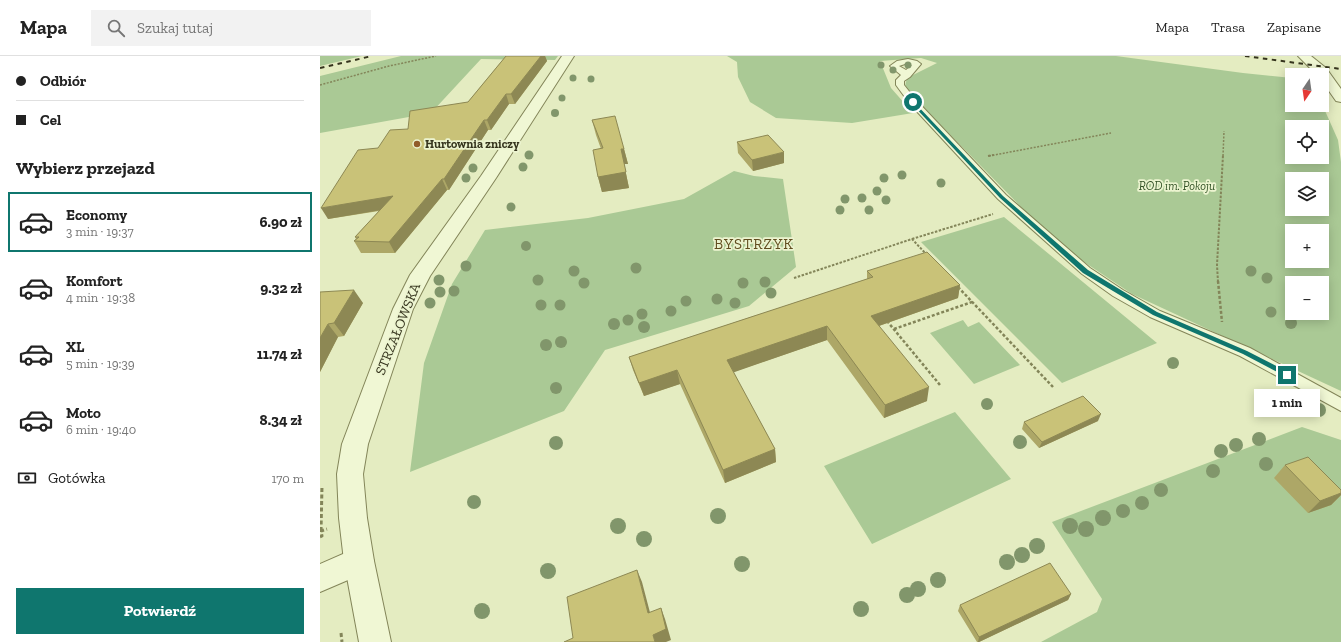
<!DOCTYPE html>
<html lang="pl">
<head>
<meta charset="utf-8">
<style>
	body { margin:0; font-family:"Zilla Slab",serif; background:#f2f2f2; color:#222; height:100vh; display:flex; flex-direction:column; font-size:15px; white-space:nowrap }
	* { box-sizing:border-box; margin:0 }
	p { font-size:13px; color:#767676 }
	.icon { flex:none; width:22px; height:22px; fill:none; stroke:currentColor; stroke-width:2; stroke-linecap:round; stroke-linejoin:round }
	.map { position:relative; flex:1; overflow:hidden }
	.panel { display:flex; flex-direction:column; background:#fff; width:320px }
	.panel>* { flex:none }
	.top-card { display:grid; align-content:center; height:88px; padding:0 16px; background:#fff }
	.needle { width:26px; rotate:193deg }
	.buttons { position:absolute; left:965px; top:12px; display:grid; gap:8px }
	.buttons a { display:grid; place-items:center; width:44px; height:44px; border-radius:0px; background:#fff; box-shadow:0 2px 10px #0003; font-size:20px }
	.end { position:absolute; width:18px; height:18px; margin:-9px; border:5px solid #0f766e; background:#fff; box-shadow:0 0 0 2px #fff }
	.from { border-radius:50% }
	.bubble { position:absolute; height:28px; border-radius:0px; background:#fff; box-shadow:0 2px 10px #0003; font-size:13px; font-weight:800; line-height:28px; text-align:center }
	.top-card b { display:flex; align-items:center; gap:14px; height:38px; font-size:15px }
	.top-card b+b { border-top:1px solid #e0e0e0 }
	.top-card i { width:10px; height:10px; background:#222 }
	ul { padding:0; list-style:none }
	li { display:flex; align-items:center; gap:12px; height:60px; margin:0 8px 6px; padding:0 8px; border:2px solid transparent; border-radius:0px }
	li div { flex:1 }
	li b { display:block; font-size:15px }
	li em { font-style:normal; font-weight:800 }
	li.on { border-color:#0f766e }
	li>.icon { width:36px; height:36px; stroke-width:1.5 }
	h2 { padding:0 16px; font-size:18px; line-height:48px }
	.pay { display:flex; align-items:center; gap:10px; height:44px; padding:0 16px; font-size:15px }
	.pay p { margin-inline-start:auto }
	.cta { display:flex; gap:8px; margin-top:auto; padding:8px 16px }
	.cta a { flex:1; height:46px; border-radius:0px; background:#0f766e; color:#fff; font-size:16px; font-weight:800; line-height:46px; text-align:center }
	header { display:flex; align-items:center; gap:24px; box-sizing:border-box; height:56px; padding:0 20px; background:#fff; border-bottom:1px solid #e0e0e0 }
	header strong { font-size:19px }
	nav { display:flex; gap:22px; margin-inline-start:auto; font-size:14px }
	.search { width:280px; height:36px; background:#f2f2f2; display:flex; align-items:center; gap:10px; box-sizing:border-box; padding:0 14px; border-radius:0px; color:#767676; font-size:15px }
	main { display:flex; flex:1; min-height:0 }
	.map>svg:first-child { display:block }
	.green { fill:#aac995; fill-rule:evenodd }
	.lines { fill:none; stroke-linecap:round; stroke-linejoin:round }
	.service-casing { stroke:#838559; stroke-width:2 }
	.minor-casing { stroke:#838559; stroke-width:2 }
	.tertiary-casing { stroke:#838559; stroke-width:2 }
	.path-far3 { stroke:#838559; stroke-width:1.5; stroke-dasharray:2 1.5; stroke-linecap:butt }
	.path-far2 { stroke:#838559; stroke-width:2; stroke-dasharray:2.5 1.5; stroke-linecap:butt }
	.path-far1 { stroke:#838559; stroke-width:2.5; stroke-dasharray:3 2; stroke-linecap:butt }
	.path { stroke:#838559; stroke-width:3; stroke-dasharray:4 2.5; stroke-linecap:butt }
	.service { fill:#f0f7d4; fill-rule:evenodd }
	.minor { fill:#f0f7d4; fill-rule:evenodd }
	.tertiary { fill:#f0f7d4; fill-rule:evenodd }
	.rail { stroke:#35341d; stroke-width:2; stroke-dasharray:4.5 4.5; stroke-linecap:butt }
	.tree { fill:#81966b }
	.wall { fill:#ada767 }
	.shaded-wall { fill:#8d8854 }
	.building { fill:#c9c278; stroke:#8d8854 }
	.route { fill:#0f766e }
	.poi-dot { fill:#915d2b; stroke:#ecf4d0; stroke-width:1.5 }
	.labels { text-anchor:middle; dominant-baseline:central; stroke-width:3.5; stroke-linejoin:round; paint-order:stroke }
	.far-poi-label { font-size:12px; font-weight:bold; fill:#35341d; stroke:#ecf4d0; text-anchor:start }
	.far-park-label { font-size:12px; font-style:italic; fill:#305024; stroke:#ecf4d0 }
	.street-label { font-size:14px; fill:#35341d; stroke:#ecf4d0 }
	.neighbourhood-label { font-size:15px; letter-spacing:1px; fill:#604c1e; stroke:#ecf4d0 }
</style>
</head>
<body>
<header>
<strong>Mapa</strong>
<div class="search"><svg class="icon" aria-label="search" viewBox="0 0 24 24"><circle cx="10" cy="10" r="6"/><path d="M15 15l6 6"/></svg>Szukaj tutaj</div>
<nav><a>Mapa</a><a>Trasa</a><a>Zapisane</a></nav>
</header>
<main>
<section class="panel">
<div class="top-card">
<b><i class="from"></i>Odbiór</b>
<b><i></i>Cel</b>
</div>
<h2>Wybierz przejazd</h2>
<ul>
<li class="on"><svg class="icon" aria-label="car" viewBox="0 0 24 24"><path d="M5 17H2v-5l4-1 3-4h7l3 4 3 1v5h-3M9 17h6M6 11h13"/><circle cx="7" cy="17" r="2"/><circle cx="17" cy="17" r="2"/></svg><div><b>Economy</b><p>3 min · 19:37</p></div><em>6.90 zł</em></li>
<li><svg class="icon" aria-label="car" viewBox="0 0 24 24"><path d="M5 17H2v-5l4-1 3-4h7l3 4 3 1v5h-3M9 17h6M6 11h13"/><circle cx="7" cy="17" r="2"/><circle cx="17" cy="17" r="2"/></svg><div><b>Komfort</b><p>4 min · 19:38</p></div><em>9.32 zł</em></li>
<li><svg class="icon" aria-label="car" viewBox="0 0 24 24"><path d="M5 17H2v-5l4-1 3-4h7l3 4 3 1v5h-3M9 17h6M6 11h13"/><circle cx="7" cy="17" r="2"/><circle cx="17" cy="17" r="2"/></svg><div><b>XL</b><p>5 min · 19:39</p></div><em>11.74 zł</em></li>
<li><svg class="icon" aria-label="car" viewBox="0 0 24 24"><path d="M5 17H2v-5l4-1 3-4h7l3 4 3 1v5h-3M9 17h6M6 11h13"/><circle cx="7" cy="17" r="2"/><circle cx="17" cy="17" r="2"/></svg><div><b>Moto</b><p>6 min · 19:40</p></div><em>8.34 zł</em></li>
</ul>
<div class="pay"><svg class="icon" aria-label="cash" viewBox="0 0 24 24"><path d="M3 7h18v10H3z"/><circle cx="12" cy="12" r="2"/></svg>Gotówka<p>170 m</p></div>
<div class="cta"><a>Potwierdź</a></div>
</section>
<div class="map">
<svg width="1021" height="586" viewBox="0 0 1021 586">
	<rect width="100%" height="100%" fill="#e4ecc1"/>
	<path class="green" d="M0,0H42L0,10Z
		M81,0H238L235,4L161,3L111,57L0,77V20Z
		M407,0H796L923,17L972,22V49L1002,48L1018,84L1021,106V335L812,238L761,204L719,169L594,42L585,30L587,22L617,7L601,2L560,5L571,32L593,57L532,67L456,62L430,46L418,21L417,6ZM972,71H1002V101H972ZM972,123H1002V153H972ZM972,175H1002V205H972ZM972,227H1002V257H972Z
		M414,115L434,120L463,123L476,211L429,250L285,294L244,355L90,416L104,307L132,228L165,174L268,162L364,143Z
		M684,161L837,287L742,327L601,186Z
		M643,264L648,271L659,266L700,309L654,328L610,277Z
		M635,356L691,423L552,488L504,410Z
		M982,371L1021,384V586H721L777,556L782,543L732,466Z"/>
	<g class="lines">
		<defs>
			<path id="service" d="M588,3L597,5L601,8L590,21L584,25V29L596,44L686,139L770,212L803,234L840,255L930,292L1021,342V355L920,300L830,261L793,240L762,218L678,143L590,48L576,29V24L581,19L570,10L577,5ZM585,8L592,9L586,14L579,10Z"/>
			<path id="minor" d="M978,0H991L1006,12L1021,33V46L1016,45L1002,25V19H997Z
				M39,491L49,495L54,505L49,515L0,536V508Z"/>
			<path id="tertiary" d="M242,0H254L176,122L110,220L93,253L48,388L43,418L47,462L54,505L71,586H39L24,505L19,462L17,418L22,388L73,253L90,219L161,120Z"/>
		</defs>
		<use href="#service" class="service-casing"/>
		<use href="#minor" class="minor-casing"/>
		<use href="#tertiary" class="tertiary-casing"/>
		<path class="path-far3" d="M0,29L69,10L116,0
			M669,100L791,77
			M903,100L904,75"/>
		<path class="path-far2" d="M668,100L674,99
			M592,183L673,158
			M474,222L592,183L607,199
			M898,226L897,209L903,99"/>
		<path class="path-far1" d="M898,225L902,266
			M638,231L733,331
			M567,265L620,329
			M574,273L652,246"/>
		<path class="path" d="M1,475L2,430
			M0,481L2,480L1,475L7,473
			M21,577L22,586"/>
		<use href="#service" class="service"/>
		<use href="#minor" class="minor"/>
		<use href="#tertiary" class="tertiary"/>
		<path class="rail" d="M925,0L1021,13
			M0,12L52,0"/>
	</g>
	<g class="tree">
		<circle cx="561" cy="9" r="3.5"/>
		<circle cx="588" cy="9" r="3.5"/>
		<circle cx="573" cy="14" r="3.5"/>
		<circle cx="253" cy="22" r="3.5"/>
		<circle cx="271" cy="23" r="3.5"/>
		<circle cx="242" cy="42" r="3.5"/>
		<circle cx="235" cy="57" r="4"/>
		<circle cx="209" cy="99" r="4.5"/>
		<circle cx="203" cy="111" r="4.5"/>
		<circle cx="153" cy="112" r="4.5"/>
		<circle cx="582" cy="119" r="4.5"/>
		<circle cx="146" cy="122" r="4.5"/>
		<circle cx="564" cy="122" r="4.5"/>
		<circle cx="621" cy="127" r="4.5"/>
		<circle cx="557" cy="135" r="4.5"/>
		<circle cx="542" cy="142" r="4.5"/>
		<circle cx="525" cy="143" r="4.5"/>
		<circle cx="566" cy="144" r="4.5"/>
		<circle cx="191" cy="151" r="4.5"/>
		<circle cx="520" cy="154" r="4.5"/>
		<circle cx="549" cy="154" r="4.5"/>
		<circle cx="206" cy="190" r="5"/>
		<circle cx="146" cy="210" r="5.5"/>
		<circle cx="316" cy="212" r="5.5"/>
		<circle cx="254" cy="215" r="5.5"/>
		<circle cx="931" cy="215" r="5.5"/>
		<circle cx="947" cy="222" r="5.5"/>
		<circle cx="119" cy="224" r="5.5"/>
		<circle cx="218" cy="224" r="5.5"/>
		<circle cx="445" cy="226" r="5.5"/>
		<circle cx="264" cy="227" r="5.5"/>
		<circle cx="423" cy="227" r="5.5"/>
		<circle cx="134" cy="235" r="5.5"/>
		<circle cx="120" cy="236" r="5.5"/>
		<circle cx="451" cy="237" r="5.5"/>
		<circle cx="397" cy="243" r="5.5"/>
		<circle cx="366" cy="245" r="5.5"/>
		<circle cx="110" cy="247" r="5.5"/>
		<circle cx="415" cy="247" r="5.5"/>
		<circle cx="221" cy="249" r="5.5"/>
		<circle cx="240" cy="249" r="5.5"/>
		<circle cx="351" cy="255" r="5.5"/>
		<circle cx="951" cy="256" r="5.5"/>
		<circle cx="322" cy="258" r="5.5"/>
		<circle cx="308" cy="264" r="5.5"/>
		<circle cx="971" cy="267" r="6"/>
		<circle cx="294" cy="268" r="6"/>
		<circle cx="324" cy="271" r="6"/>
		<circle cx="241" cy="286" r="6"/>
		<circle cx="226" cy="289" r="6"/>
		<circle cx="853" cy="307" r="6"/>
		<circle cx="236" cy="332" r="6"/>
		<circle cx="667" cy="348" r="6"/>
		<circle cx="984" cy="351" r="7"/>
		<circle cx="999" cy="354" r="7"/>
		<circle cx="939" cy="383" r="7"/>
		<circle cx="700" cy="386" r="7"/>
		<circle cx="236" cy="387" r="7"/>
		<circle cx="916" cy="389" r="7"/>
		<circle cx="901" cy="395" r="7"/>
		<circle cx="946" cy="408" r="7"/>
		<circle cx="893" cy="415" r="7"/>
		<circle cx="841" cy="434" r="7"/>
		<circle cx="154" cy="446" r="7"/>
		<circle cx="822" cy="447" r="7"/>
		<circle cx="803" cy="455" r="7"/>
		<circle cx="398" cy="460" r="8"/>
		<circle cx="783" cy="462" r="8"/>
		<circle cx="298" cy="470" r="8"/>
		<circle cx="750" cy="470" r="8"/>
		<circle cx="766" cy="473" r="8"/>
		<circle cx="324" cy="483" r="8"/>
		<circle cx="717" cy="490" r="8"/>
		<circle cx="702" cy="499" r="8"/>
		<circle cx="687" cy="506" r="8"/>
		<circle cx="422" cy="508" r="8"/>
		<circle cx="228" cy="515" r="8"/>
		<circle cx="618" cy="524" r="8"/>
		<circle cx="598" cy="533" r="8"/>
		<circle cx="587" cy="539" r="8"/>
		<circle cx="541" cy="553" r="8"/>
		<circle cx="162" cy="555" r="8"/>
	</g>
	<path class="wall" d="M186,0H225L227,5L195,48H189L171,74H168L129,134H127L75,197H41L34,185L36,183L35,181L59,155L8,163L58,92L88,73L148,46Z
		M272,64L304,93L308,108H304L309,132L282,136L278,121L281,93L276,79Z
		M417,86L464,107L433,115L418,97Z
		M547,215L640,229L638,242L559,270L607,345L564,362L507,284L413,316L455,393L456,406L405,427L360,328L324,340L313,314L309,301L547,223Z
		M0,236L43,247L24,280L18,281L0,316Z
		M778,365L719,392L702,373L704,366Z
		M965,409L1021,434V439L1011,449L988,457L954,422Z
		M751,538L748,544L659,586H657L638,555L640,549Z"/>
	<path class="shaded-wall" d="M221,0H225L227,5L195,48L191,38Z
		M186,38L189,48L171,74L167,64Z
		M164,64L168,74L129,134L124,123Z
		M301,93H304L308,108H304L309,132L282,136L278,121Z
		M464,96V107L433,115L432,104Z
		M122,123L127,134L75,197L69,186Z
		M73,140L79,151L8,163L1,152Z
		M640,229L638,242L550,273L551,260Z
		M34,234L43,247L24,280L14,267Z
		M8,268L18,281L0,316V282Z
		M507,270V284L409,318L407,304Z
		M357,314L360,328L324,340L319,327Z
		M609,331L607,345L564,362L565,349Z
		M781,358L778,365L719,392L722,386Z
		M455,393L456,406L405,427L403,414Z
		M1021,437V439L1011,449L988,457L1000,445Z
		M317,514L322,526L333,568L328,557Z
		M751,538L748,544L659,586H658L659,581Z
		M341,552L345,563L351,584L346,586H335L333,579Z"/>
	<path class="building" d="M186,0H221L191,38H186L167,64H164L124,123H122L69,186L34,185L39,181H35L73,140L1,152L38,94L58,92L70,74L88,73L90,55L148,46Z
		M295,60L304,93H301L306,116L278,121L273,94L283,92L272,64Z
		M448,79L464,96L432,104L417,86Z
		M607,196L640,229L551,260L609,331L565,349L507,270L407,304L455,393L403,414L357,314L319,327L309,301L553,221L547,215Z
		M34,234L14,267L8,268L0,282V236Z
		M763,340L781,358L722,386L704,366Z
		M988,401L1021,434V437L1000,445L965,409Z
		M730,507L751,538L659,581L640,549Z
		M317,514L328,557L341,552L346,573L333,579L335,586H244L253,582L247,541Z"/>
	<path class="route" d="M593,45L683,140L768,214L837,256L927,295L970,317V320H965L923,298L833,259L763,217L680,142L591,47Z"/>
	<circle class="poi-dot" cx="97" cy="88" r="4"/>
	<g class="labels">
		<g class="far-poi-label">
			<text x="105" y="88">Hurtownia zniczy</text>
		</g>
		<g class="far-park-label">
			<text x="857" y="130">ROD im. Pokoju</text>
		</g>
		<g class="street-label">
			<text transform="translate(78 273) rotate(-68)">STRZAŁOWSKA</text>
		</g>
		<g class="neighbourhood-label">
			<text x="434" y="188">BYSTRZYK</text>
		</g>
	</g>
</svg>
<div class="buttons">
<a><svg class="needle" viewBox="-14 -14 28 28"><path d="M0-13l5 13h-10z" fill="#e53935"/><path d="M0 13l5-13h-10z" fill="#767676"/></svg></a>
<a><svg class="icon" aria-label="locate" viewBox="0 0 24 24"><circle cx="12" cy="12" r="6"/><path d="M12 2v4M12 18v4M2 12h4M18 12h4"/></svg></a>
<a><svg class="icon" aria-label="layers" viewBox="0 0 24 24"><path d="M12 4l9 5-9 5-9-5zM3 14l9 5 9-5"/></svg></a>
<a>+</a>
<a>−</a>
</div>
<i class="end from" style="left:593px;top:46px"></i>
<i class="end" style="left:967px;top:319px"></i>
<div class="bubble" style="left:934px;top:333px;width:66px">1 min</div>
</div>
</main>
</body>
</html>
